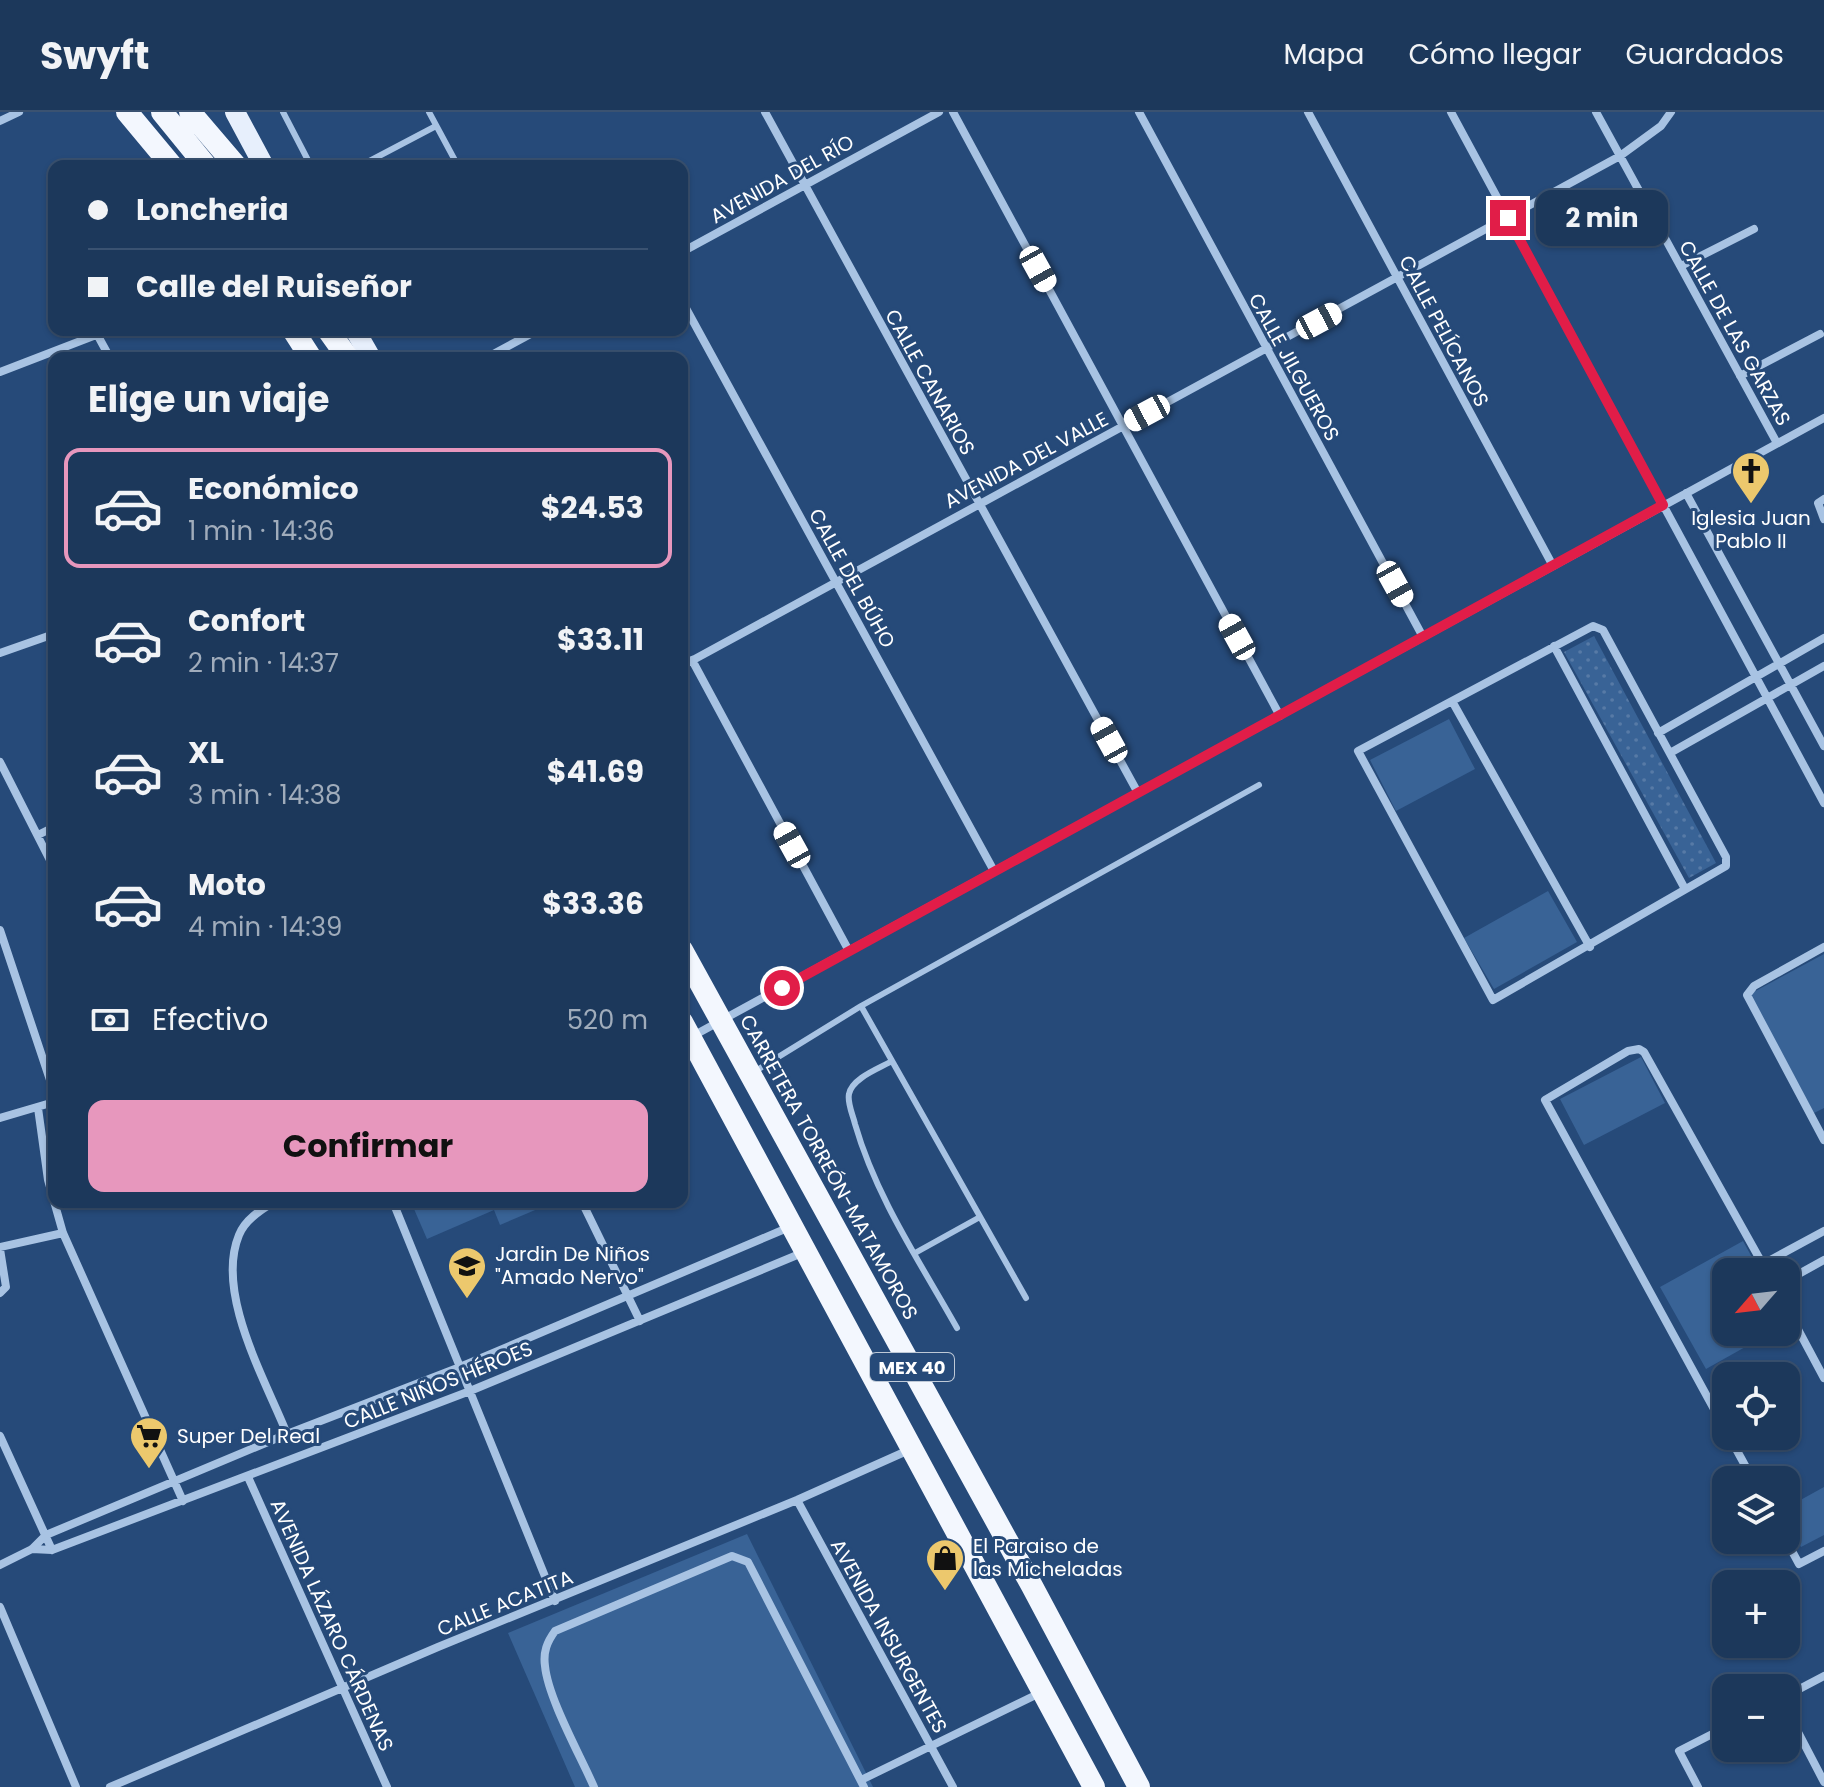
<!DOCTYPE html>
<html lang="es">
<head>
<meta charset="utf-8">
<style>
	body { margin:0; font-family:Poppins,sans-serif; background:#294364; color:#f1f3f6; height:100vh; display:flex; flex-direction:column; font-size:30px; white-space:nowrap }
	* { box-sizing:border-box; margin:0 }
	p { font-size:26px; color:#a0acbb }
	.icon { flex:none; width:44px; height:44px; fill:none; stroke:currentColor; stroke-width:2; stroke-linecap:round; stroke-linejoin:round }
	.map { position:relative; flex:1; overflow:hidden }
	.sheet { position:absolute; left:48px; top:240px; width:640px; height:856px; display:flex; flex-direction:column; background:#1c385b; border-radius:16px; box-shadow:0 2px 6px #0004,0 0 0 2px #3a5271 }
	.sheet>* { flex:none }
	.hud { position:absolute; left:48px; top:48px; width:640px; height:176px; border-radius:16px; box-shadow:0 2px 6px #0004,0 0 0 2px #3a5271; display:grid; align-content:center; height:176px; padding:0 40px; background:#1c385b }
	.needle { width:52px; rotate:242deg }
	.buttons { position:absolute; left:1712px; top:1146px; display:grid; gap:16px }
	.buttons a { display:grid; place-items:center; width:88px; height:88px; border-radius:16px; background:#1c385b; box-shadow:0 2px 6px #0004,0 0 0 2px #3a5271; font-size:40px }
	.end { position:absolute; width:36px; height:36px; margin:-18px; border:10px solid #e11d48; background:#fff; box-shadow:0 0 0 4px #fff }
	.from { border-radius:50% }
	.bubble { position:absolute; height:56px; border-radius:16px; background:#1c385b; box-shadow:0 2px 6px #0004,0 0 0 2px #3a5271; font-size:26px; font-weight:700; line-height:56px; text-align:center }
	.car { position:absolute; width:24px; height:48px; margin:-24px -12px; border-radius:10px; box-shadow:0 0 6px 2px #0007; background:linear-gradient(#fff 24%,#345 0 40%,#fff 0 76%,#345 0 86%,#fff 0) }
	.hud b { display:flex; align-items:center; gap:28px; height:76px; font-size:30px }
	.hud b+b { border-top:2px solid #3a5271 }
	.hud i { width:20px; height:20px; background:#f1f3f6 }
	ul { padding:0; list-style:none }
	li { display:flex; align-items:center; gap:24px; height:120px; margin:0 16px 12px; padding:0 24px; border:4px solid transparent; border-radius:16px }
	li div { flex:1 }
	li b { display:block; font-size:30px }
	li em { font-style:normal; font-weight:700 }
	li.selected { border-color:#e797bd }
	li>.icon { width:72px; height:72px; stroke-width:1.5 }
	h2 { padding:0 40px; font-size:36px; line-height:96px }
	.pay { display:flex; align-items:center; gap:20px; height:88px; padding:0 40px; font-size:30px }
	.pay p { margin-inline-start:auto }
	.cta { display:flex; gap:16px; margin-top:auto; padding:16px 40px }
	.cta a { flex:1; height:92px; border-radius:16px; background:#e797bd; color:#111; font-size:32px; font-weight:700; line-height:92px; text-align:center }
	header { display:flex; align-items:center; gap:48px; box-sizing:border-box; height:112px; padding:0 40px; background:#1c385b; border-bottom:2px solid #3a5271 }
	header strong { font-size:38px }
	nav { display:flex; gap:44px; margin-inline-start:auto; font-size:28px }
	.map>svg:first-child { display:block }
	.park { fill:#396396 }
	.garden { fill:url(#garden-dots) }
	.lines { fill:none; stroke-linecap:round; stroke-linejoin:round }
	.service { stroke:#a8c3e3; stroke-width:6 }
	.minor { stroke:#a8c3e3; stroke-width:8 }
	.primary { stroke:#e7effc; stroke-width:20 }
	.trunk { stroke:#f3f7fe; stroke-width:22 }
	.route { stroke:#e11d48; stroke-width:10 }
	.labels { text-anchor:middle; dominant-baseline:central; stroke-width:6; stroke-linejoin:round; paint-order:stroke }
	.shield { fill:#264a79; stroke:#bec9d7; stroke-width:2 }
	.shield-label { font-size:18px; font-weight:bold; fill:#fff }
	.street-label { font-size:20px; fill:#fff; stroke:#264a79 }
	.poi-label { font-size:20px; fill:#fff; stroke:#264a79; text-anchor:start }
</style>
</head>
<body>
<header>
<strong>Swyft</strong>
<nav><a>Mapa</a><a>Cómo llegar</a><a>Guardados</a></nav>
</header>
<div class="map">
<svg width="1824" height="1675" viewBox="0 0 1824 1675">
	<defs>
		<pattern id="garden-dots" width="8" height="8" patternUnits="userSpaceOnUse" patternTransform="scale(2)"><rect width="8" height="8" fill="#396396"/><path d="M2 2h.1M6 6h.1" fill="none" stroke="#577aa6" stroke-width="1.8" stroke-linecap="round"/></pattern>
	</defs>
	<rect width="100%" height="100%" fill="#264a79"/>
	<path class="park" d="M1449,607L1475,657L1396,699L1370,648Z
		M1548,779L1577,830L1494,877L1464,826Z
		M1824,842V996L1814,1001L1750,882Z
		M1641,945L1665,991L1584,1033L1560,987Z
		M411,1090H554L500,1113L494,1098L427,1127Z
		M1743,1129L1760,1160H1726V1220H1772L1706,1257L1660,1175Z
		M1824,1375V1423L1801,1435L1786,1407V1396Z
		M747,1422L873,1675H575L508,1521Z"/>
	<path class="garden" d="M1594,524L1716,751L1689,766L1564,540Z"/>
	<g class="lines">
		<path class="service" d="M283,0L311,54
			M429,0L458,54
			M360,54L436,14
			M861,894L1026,1186
			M892,949C880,956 852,966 849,982C847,991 853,1003 855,1012C876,1085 920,1150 957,1216
			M754,960L861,894L1259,673
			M915,1141L980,1105"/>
		<path class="minor" d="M765,0L1138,681
			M953,0L1280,604
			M1139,0L1423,525
			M1308,0L1553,454
			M1451,0L1824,691
			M1596,0L1777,331
			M0,9L19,0
			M682,140L939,0
			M1681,154L1754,117
			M682,189L994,759
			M98,224L110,246
			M486,246L538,218
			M0,260L109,218
			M1740,264L1820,222
			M1686,381L1824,634
			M1824,387L1818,391L1824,407
			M1593,514L1603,518L1726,745V754L1493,888L1358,639Z
			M1554,534L1685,777
			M0,541L54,522
			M692,548L849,839
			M682,554L1620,44L1661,14L1671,0
			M1452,589L1590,835
			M1658,621L1824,526
			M1670,641L1824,554
			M0,650L54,756
			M38,723L54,715
			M0,818L54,980
			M1824,835L1754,874L1747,883L1824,1028
			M691,925L1824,306
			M38,996L48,1068L63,1121L183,1389
			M0,1006L54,990
			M274,1090C260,1098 245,1108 239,1123C215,1181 265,1267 287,1322
			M393,1090L555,1489
			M582,1090L640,1209
			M0,1135L63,1121
			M0,1137L6,1175L0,1181
			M1763,1152L1824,1119
			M1786,1169L1824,1148
			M1786,1195L1824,1266
			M1726,1319L1545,988L1628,939L1639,937L1644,940L1767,1160
			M0,1324L52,1438
			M1729,1324L1753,1368
			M248,1365L387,1675
			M797,1388L953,1675
			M1786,1428L1799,1452L1824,1439
			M32,1437L52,1438L470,1279L802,1141
			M0,1453L32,1437L46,1423L287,1322L460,1255L792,1114
			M0,1495L76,1675
			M1786,1584L1824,1564
			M1786,1597L1824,1670
			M861,1668L1042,1580
			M110,1675L438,1535L797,1388L909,1338
			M594,1675C580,1643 548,1586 545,1554C543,1540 547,1530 555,1519L732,1444L748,1450L864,1675
			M1698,1675L1679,1639L1726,1615"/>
		<path class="primary" d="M235,0L264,54
			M355,218L371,246"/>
		<path class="trunk" d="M127,0L172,54
			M162,0L206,54
			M190,0L236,54
			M293,218L311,246
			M328,218L348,246
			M682,838L1032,1474L1139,1675
			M682,910L1094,1675"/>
	</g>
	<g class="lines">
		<path class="route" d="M782,876L1663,393L1508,106"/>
	</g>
	<defs>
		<symbol id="church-pin" viewBox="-11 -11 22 30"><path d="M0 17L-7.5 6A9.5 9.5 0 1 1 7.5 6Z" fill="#ecc86d" stroke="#264a79"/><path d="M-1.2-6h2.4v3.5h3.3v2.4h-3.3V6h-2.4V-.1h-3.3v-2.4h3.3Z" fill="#111"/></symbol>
		<symbol id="school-pin" viewBox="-11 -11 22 30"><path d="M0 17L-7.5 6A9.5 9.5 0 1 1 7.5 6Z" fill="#ecc86d" stroke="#264a79"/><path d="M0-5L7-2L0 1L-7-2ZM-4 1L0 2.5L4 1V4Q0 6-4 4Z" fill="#111"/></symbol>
		<symbol id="supermarket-pin" viewBox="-11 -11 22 30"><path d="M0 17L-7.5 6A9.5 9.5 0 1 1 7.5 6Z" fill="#ecc86d" stroke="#264a79"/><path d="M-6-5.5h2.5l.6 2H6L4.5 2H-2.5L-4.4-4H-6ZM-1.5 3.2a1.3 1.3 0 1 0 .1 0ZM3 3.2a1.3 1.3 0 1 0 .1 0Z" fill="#111"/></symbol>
		<symbol id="shop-pin" viewBox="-11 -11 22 30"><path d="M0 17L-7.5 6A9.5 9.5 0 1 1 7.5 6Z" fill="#ecc86d" stroke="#264a79"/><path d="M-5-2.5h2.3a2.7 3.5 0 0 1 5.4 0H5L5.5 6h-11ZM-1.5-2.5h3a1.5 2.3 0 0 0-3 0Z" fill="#111"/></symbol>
	</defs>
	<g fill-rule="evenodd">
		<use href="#church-pin" x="1729" y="337" width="44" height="60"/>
		<use href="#school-pin" x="445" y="1132" width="44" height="60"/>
		<use href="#supermarket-pin" x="127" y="1302" width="44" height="60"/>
		<use href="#shop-pin" x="923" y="1424" width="44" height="60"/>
	</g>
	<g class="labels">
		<rect class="shield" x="870" y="1241" width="84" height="28" rx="6"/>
		<g class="shield-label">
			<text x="912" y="1255">MEX 40</text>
		</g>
		<g class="street-label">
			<text transform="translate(782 67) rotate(-29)">AVENIDA DEL RÍO</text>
			<text transform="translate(1444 219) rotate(62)">CALLE PELÍCANOS</text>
			<text transform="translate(1735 221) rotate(61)">CALLE DE LAS GARZAS</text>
			<text transform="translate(1294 255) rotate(61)">CALLE JILGUEROS</text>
			<text transform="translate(930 270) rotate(61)">CALLE CANARIOS</text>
			<text transform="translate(1026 348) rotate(-28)">AVENIDA DEL VALLE</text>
			<text transform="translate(852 466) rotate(61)">CALLE DEL BÚHO</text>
			<text transform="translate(829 1055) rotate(61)">CARRETERA TORREÓN-MATAMOROS</text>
			<text transform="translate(438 1273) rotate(-22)">CALLE NIÑOS HÉROES</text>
			<text transform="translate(505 1491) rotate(-22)">CALLE ACATITA</text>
			<text transform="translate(332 1513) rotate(66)">AVENIDA LÁZARO CÁRDENAS</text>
			<text transform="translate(889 1524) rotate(61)">AVENIDA INSURGENTES</text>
		</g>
		<g class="poi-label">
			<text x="1751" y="406" text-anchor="middle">Iglesia Juan<tspan x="1751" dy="23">Pablo II</tspan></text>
			<text x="495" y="1142">Jardin De Niños<tspan x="495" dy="23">"Amado Nervo"</tspan></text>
			<text x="177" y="1324">Super Del Real</text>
			<text x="973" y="1434">El Paraiso de<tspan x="973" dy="23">las Micheladas</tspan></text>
		</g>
	</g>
</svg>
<div class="buttons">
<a><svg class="needle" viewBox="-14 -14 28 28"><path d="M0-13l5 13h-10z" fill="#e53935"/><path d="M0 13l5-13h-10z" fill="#a0acbb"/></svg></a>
<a><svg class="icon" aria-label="locate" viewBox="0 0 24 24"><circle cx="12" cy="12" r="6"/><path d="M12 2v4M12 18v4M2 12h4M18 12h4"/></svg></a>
<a><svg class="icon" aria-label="layers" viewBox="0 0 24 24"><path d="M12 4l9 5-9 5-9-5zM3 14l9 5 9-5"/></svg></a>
<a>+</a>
<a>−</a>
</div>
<i class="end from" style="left:782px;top:876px"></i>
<i class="end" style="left:1508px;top:106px"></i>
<div class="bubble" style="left:1536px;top:78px;width:132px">2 min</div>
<i class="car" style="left:1038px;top:157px;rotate:151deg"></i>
<i class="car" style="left:1319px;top:209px;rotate:62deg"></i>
<i class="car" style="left:1147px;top:301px;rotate:242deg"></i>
<i class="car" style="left:1395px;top:472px;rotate:151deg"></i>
<i class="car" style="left:1237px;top:525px;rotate:331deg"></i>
<i class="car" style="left:1109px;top:628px;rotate:331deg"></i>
<i class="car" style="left:792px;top:733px;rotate:331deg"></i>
<div class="hud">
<b><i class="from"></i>Loncheria</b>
<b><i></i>Calle del Ruiseñor</b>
</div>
<section class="sheet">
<h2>Elige un viaje</h2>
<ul>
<li class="selected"><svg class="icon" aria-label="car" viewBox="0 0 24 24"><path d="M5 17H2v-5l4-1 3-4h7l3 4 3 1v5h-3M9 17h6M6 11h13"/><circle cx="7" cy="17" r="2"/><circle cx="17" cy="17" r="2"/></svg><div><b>Económico</b><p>1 min · 14:36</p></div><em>$24.53</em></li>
<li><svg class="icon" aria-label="car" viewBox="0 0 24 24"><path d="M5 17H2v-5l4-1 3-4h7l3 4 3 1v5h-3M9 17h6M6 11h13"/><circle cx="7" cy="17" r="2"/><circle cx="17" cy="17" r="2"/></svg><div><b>Confort</b><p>2 min · 14:37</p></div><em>$33.11</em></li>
<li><svg class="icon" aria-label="car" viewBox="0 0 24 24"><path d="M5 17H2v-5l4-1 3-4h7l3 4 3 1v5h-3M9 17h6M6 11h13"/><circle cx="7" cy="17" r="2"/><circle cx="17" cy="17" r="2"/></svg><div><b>XL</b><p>3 min · 14:38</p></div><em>$41.69</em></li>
<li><svg class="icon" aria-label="car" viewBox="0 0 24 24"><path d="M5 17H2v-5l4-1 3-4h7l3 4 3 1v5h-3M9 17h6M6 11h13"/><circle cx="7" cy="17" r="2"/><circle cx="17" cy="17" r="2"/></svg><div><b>Moto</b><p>4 min · 14:39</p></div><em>$33.36</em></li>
</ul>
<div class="pay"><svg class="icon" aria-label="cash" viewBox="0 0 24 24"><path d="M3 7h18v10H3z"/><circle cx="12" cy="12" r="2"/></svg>Efectivo<p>520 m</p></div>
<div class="cta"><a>Confirmar</a></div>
</section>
</div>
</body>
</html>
